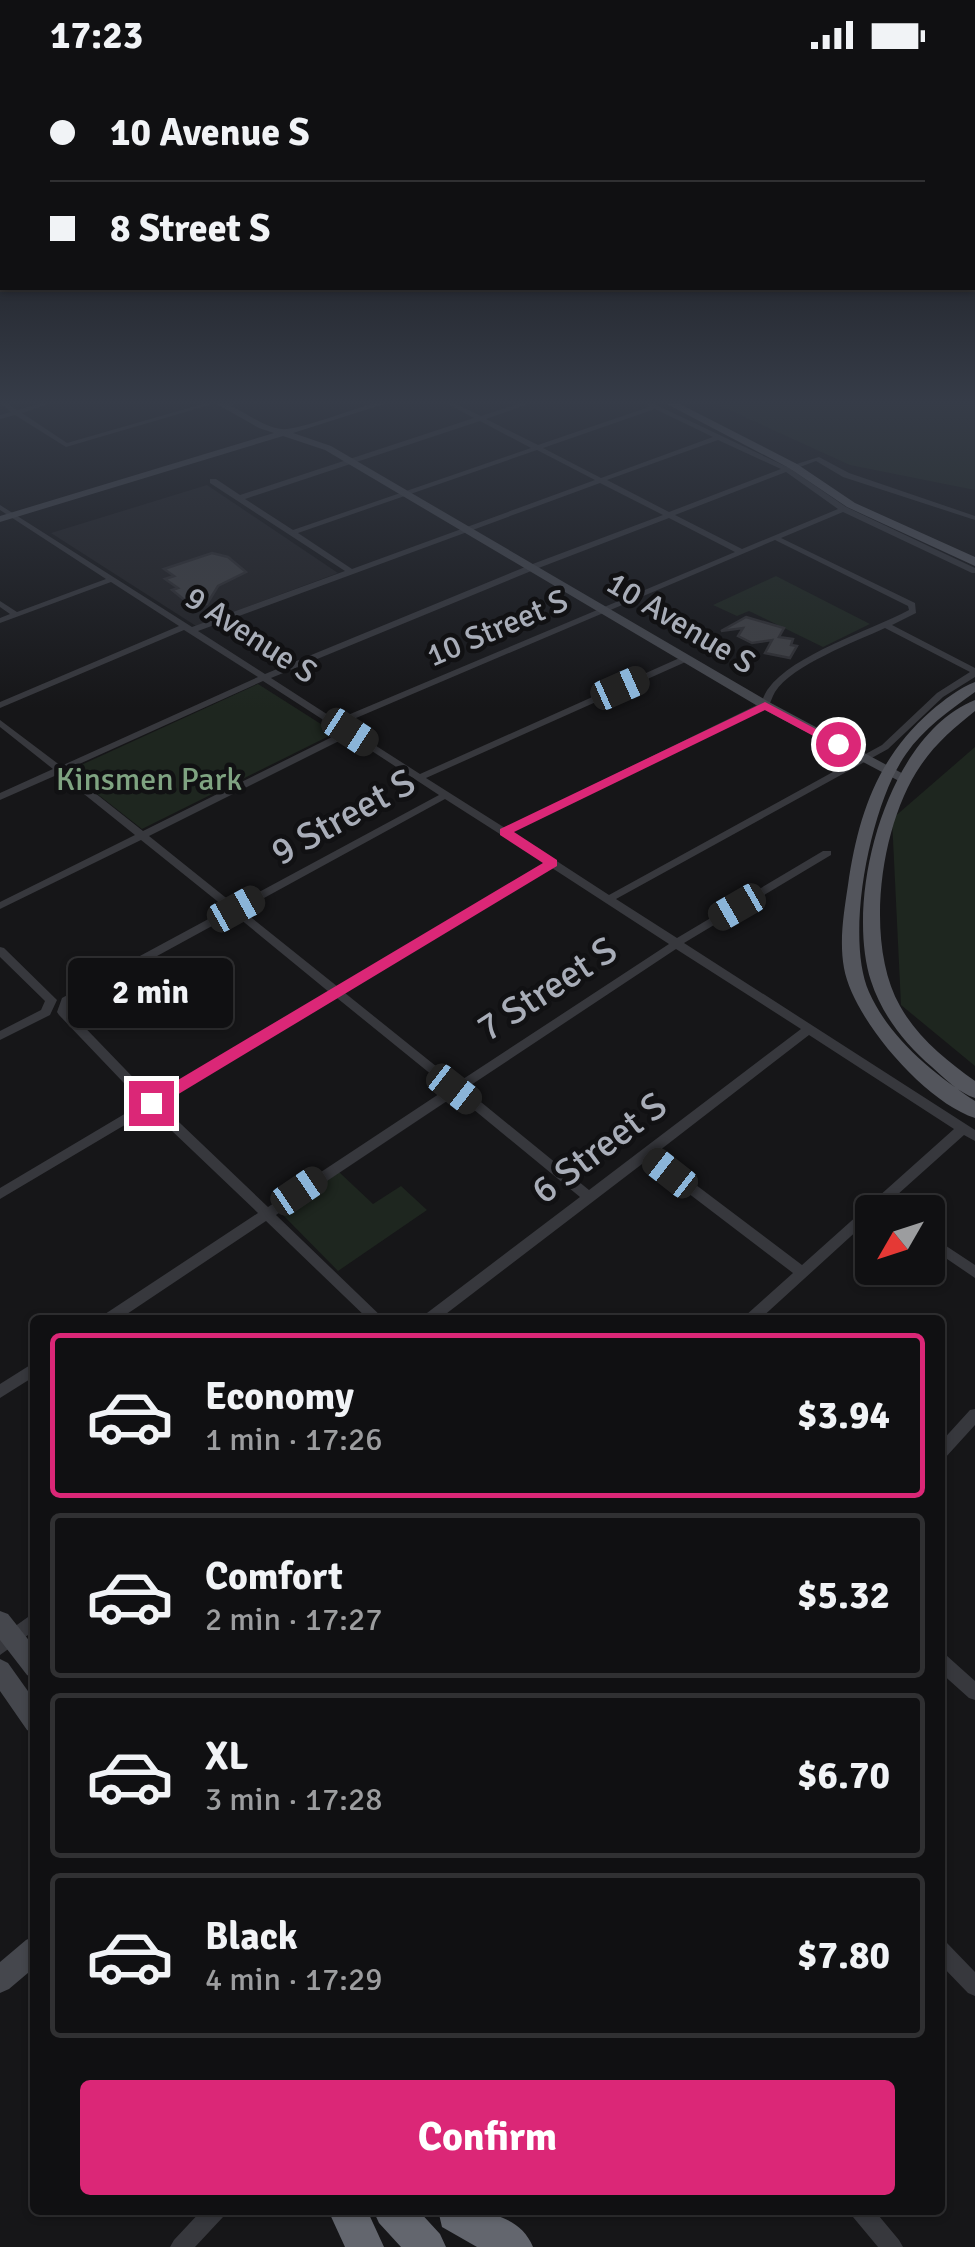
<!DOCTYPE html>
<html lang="en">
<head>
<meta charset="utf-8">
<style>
	body { margin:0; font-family:Signika,sans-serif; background:#1e1e20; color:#f1f3f6; height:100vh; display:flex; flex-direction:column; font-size:38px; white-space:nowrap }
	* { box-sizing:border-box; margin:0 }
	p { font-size:32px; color:#9c9d9f }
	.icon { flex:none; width:55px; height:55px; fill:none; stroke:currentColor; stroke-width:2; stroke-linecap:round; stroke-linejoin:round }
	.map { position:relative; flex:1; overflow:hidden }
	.side { position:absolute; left:30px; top:1245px; width:915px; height:900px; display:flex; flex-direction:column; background:#101012; border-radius:10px; box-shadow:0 2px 8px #0004,0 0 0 2px #303032 }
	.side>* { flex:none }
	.hud { position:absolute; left:0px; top:0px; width:975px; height:220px; box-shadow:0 2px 8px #0004,0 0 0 2px #303032; display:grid; align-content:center; height:220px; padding:0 50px; background:#101012 }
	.needle { width:65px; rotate:231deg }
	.buttons { position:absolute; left:855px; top:1125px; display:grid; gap:20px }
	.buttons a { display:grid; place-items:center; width:90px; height:90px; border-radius:10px; background:#101012; box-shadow:0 2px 8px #0004,0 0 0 2px #303032; font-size:50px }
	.end { position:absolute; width:45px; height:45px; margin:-22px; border:12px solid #db2777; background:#fff; box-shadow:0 0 0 5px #fff }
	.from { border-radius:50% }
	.bubble { position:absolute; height:70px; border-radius:10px; background:#101012; box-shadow:0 2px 8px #0004,0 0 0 2px #303032; font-size:32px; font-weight:800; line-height:70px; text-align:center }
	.car { position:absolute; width:30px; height:60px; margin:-30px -15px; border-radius:12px; box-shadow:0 0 8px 2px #0007; background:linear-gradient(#222 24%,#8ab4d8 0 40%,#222 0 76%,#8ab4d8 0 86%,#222 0) }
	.hud b { display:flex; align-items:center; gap:35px; height:95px; font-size:38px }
	.hud b+b { border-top:2px solid #303032 }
	.hud i { width:25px; height:25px; background:#f1f3f6 }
	ul { padding:18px 0 0; list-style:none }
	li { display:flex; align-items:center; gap:30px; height:165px; margin:0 20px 15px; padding:0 30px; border:5px solid #303032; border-radius:10px }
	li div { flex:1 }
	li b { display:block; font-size:38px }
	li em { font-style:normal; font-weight:800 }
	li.selected { border-color:#db2777 }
	li>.icon { width:90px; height:90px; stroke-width:1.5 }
	.action { display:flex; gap:20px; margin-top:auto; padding:20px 50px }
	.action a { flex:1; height:115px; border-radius:10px; background:#db2777; color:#fff; font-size:40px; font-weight:800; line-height:115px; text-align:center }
	.status { display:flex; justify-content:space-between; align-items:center; height:70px; padding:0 50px; background:#101012; direction:ltr }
	.status svg { height:28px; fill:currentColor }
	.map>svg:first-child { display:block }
	.built { fill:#222225 }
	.green { fill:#1e261f }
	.building { fill:#404145; stroke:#303034; stroke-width:2.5 }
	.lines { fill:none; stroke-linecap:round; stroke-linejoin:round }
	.street { fill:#37383d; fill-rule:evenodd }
	.secondary { fill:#45474d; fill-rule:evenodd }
	.primary { fill:#53555c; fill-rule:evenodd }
	.highway { fill:#63666e; fill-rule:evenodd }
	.route { fill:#db2777 }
	.labels { text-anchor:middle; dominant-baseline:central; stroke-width:9; stroke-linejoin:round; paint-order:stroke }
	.far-street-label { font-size:32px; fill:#a8adb8; stroke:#111113 }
	.far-park-label { font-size:32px; fill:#7fa381; stroke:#111113 }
	.street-label { font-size:38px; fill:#a8adb8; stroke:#111113 }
</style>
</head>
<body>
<div class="status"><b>17:23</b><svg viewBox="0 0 49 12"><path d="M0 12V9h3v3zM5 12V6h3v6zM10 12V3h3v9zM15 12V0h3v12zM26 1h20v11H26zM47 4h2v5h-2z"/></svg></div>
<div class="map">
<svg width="975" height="2177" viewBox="0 0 975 2177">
	<rect width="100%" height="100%" fill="#161618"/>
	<path class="built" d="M207,415L338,503L196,556L51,463Z"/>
	<path class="green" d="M714,333H975V420L850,395Z
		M776,506L870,554L823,577L749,541L737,546L713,535Z
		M258,614L335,663L142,759L68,701Z
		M975,677V996L901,935L892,749Z
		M339,1102L373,1134L401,1116L427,1140L338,1201L279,1141Z"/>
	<path class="building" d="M212,483L228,487L246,502L218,516L207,534L192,536L172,520L178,518L165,509L174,506L164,499Z
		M746,547L784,558L779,567L793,569L791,575L797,576L790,588L765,583L772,570L752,573L738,566L743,558L721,561Z"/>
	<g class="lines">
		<path class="street" d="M0,333H7L17,340L42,333H52L22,343L67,373L206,333H216L66,377L15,345L0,349V345L11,342Z
			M228,333H239L225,338L222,336Z
			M446,333H454L481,346L521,333H531L486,349L538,375L649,337L646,333H652L787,397L819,387L849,403L975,446V450L843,407L816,391L792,400L846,437L975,498V503H972L843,442L781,468L915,533L916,543L892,555L975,598V607L943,627L888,679L616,829L677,868L823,781H831V785L684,873L975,1060V1071L964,1065L878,1142H872V1147L759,1250H743L745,1246L793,1203L646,1091L438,1250H421L423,1246L580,1127L456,1025L276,1145L385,1250H369L266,1151L118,1250H100L102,1246L258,1143L150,1040L0,1129V1118L143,1033L59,945L57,942L62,928L227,839L141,770L0,839V832L135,765L59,704L0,730V723L53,699L0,657V650L61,696L258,607L184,560L0,638V632L179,556L111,512L0,553V548L10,544L0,537V531L17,542L106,509L0,440V435L192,557L345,501L210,413V409H216L240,425L474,348ZM655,339L713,367L601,408L543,378ZM480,351L531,378L293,460L245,429ZM718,370L781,399L669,442L607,410ZM537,380L595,410L352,499L298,463ZM786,402L838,439L742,479L675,445ZM600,413L663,445L530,495L265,604L198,561ZM669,448L735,482L336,650L271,608L536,499ZM775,470L908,536L909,540C870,561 793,584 768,619C766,621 762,631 761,633L505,758L426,708L690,590V586H684L420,704L342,654ZM885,558L970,602L937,623L882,675L609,825L512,762L768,637C771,632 772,627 775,622C792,595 855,572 885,558ZM263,611L342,662L143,761L66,700ZM349,666L439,725L235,835L149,766ZM445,729L545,793L338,917L242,840ZM552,798L669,874L457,1013L345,923ZM234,844L329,922L152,1027L69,941L71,933ZM676,879L801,959L589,1120L465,1019ZM337,928L448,1018L268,1137L160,1034ZM809,965L954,1059L802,1195L655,1084Z
			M0,877L4,878L57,930L50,945L0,970V961L41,940L45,931L0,887Z
			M928,1164L975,1195V1208L928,1176Z
			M35,1292V1306L0,1328V1314Z
			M975,1339V1355L945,1388L940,1390V1373L970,1340Z
			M35,1542V1560L0,1585V1567Z
			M940,1583L946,1585L975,1611V1630L969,1628L940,1602Z
			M940,1871L947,1873L975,1902V1926L968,1923L940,1894Z
			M202,2140H226L223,2147L195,2177H170L174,2170Z
			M850,2140H874L899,2170L903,2177H878L853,2147Z"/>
		<path class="secondary" d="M215,333C239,333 256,356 281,359C297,361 354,339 373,333H387L293,363L331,376L769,632L911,708L904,712L899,711L761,638L325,380L283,366L0,452V446L274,363L259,358Z
			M0,1541L8,1544L35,1578V1609L27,1605L0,1570Z
			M0,1589L8,1593L35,1631V1664L27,1660L0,1621Z
			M35,1866V1897L9,1919L0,1923V1892L26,1870Z"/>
		<path class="primary" d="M665,333H678L797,394L855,433L975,487V496L847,437L789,398Z
			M975,612V622C950,640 924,658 906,684C871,733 844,865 869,922C890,969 933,1003 975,1031V1048C925,1032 853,949 844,898C839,870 844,842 848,815C858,746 877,688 931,641C944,630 959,618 975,612Z
			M975,630V641C955,657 936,673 921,695C880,754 864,872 900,936C917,967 947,991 975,1011V1028C959,1023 944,1008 932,997C905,974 882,945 871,911C844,827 887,665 975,630Z"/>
		<path class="highway" d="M328,2140H367L384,2177H345Z
			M373,2140H418L440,2164L446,2177H401L379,2153Z
			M438,2140C472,2140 518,2140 533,2177H477L442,2157Z"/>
	</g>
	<linearGradient id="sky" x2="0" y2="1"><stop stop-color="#0c0c0d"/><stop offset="0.52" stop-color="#363c48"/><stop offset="1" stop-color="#363c48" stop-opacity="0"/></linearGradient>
	<rect width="975" height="638" fill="url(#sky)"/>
	<path class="route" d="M765,632L844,674L834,677L765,640L514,762L557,790V796L157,1037H146V1029L543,793L500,765V759Z"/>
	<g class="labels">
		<g class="far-street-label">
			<text transform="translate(681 553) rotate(31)">10 Avenue S</text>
			<text transform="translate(497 558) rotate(-23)">10 Street S</text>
			<text transform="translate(251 565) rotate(33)">9 Avenue S</text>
		</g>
		<g class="far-park-label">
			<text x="149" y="709">Kinsmen Park</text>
		</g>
		<g class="street-label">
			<text transform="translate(343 747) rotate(-29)">9 Street S</text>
			<text transform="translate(547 919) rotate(-33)">7 Street S</text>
			<text transform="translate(599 1078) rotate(-37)">6 Street S</text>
		</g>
	</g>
</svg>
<div class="buttons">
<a><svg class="needle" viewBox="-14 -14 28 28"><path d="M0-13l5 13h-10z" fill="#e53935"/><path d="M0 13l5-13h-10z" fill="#9c9d9f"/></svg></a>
</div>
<i class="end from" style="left:838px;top:674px"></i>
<i class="end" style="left:151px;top:1033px"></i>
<div class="bubble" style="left:68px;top:888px;width:165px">2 min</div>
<i class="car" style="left:620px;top:618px;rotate:66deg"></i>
<i class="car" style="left:350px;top:662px;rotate:123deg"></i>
<i class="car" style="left:737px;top:837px;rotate:240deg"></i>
<i class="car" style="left:236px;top:839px;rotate:61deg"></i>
<i class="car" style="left:454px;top:1019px;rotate:128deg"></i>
<i class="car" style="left:670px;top:1103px;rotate:308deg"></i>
<i class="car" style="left:299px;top:1121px;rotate:56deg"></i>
<div class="hud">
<b><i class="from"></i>10 Avenue S</b>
<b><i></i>8 Street S</b>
</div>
<section class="side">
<ul>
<li class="selected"><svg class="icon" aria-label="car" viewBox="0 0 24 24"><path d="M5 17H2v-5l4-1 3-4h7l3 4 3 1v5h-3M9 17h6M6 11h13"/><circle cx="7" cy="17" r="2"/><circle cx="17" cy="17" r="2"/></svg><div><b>Economy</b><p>1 min · 17:26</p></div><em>$3.94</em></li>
<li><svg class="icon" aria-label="car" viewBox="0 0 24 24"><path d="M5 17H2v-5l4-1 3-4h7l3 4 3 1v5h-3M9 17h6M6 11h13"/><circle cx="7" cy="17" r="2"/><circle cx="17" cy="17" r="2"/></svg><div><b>Comfort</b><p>2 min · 17:27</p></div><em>$5.32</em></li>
<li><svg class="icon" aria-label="car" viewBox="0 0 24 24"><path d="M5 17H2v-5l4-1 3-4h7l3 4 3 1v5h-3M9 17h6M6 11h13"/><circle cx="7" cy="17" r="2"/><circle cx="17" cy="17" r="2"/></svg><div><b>XL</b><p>3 min · 17:28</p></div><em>$6.70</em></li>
<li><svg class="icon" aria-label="car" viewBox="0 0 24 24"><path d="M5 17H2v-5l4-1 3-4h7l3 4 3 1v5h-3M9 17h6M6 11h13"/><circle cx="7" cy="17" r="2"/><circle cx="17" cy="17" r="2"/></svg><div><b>Black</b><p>4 min · 17:29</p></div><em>$7.80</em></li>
</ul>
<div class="action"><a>Confirm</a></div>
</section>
</div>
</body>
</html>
